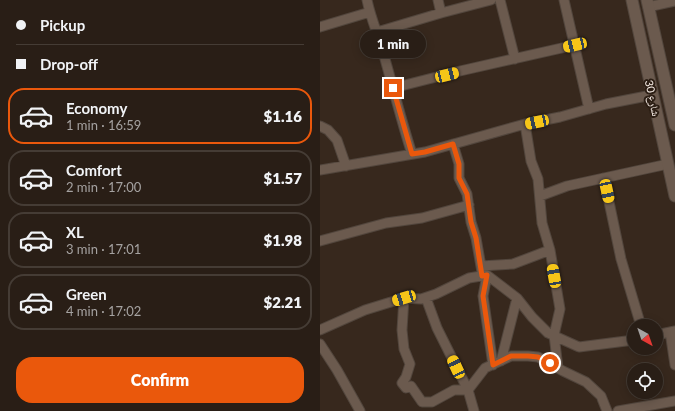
<!DOCTYPE html>
<html lang="en">
<head>
<meta charset="utf-8">
<style>
	body { margin:0; font-family:Lato,"Noto Naskh Arabic",sans-serif; background:#31271f; color:#f1f3f6; height:100vh; display:flex; flex-direction:column; font-size:15px; white-space:nowrap }
	* { box-sizing:border-box; margin:0 }
	p { font-size:13px; color:#a5a2a1 }
	.icon { flex:none; width:22px; height:22px; fill:none; stroke:currentColor; stroke-width:2; stroke-linecap:round; stroke-linejoin:round }
	.map { position:relative; flex:1; overflow:hidden }
	.panel { display:flex; flex-direction:column; background:#291e16; width:320px }
	.panel>* { flex:none }
	.top-card { display:grid; align-content:center; height:88px; padding:0 16px; background:#291e16 }
	.needle { width:26px; rotate:140deg }
	.fabs { position:absolute; left:307px; top:319px; display:grid; gap:8px }
	.fabs a { display:grid; place-items:center; width:36px; height:36px; border-radius:50%; background:#291e16; box-shadow:0 2px 10px #0003,0 0 0 1px #453c35; font-size:20px }
	.end { position:absolute; width:18px; height:18px; margin:-9px; border:5px solid #ea580c; background:#fff; box-shadow:0 0 0 2px #fff }
	.from { border-radius:50% }
	.bubble { position:absolute; height:28px; border-radius:14px; background:#291e16; box-shadow:0 2px 10px #0003,0 0 0 1px #453c35; font-size:13px; font-weight:800; line-height:28px; text-align:center }
	.car { position:absolute; width:12px; height:24px; margin:-12px -6px; border-radius:5px; box-shadow:0 0 3px 1px #0007; background:linear-gradient(#f5c518 24%,#345 0 40%,#f5c518 0 76%,#345 0 86%,#f5c518 0) }
	.top-card b { display:flex; align-items:center; gap:14px; height:38px; font-size:15px }
	.top-card b+b { border-top:1px solid #453c35 }
	.top-card i { width:10px; height:10px; background:#f1f3f6 }
	ul { padding:0; list-style:none }
	li { display:flex; align-items:center; gap:12px; height:56px; margin:0 8px 6px; padding:0 8px; border:2px solid #453c35; border-radius:16px }
	li div { flex:1 }
	li b { display:block; font-size:15px }
	li em { font-style:normal; font-weight:800 }
	li.selected { border-color:#ea580c }
	li>.icon { width:36px; height:36px; stroke-width:1.5 }
	.action { display:flex; gap:8px; margin-top:auto; padding:8px 16px }
	.action a { flex:1; height:46px; border-radius:16px; background:#ea580c; color:#fff; font-size:16px; font-weight:800; line-height:46px; text-align:center }
	main { display:flex; flex:1; min-height:0 }
	.map>svg:first-child { display:block }
	.lines { fill:none; stroke-linecap:round; stroke-linejoin:round }
	.minor-casing { stroke:#52463d; stroke-width:11 }
	.tertiary-casing { stroke:#52463d; stroke-width:13 }
	.minor { stroke:#6b5a4e; stroke-width:9 }
	.tertiary { stroke:#6b5a4e; stroke-width:11 }
	.route { stroke:#ea580c; stroke-width:5 }
	.labels { text-anchor:middle; dominant-baseline:central; stroke-width:4; stroke-linejoin:round; paint-order:stroke }
	.street-label { font-size:11px; fill:#f8eee7; stroke:#2c1e14 }
</style>
</head>
<body>
<main>
<section class="panel">
<div class="top-card">
<b><i class="from"></i>Pickup</b>
<b><i></i>Drop-off</b>
</div>
<ul>
<li class="selected"><svg class="icon" aria-label="car" viewBox="0 0 24 24"><path d="M5 17H2v-5l4-1 3-4h7l3 4 3 1v5h-3M9 17h6M6 11h13"/><circle cx="7" cy="17" r="2"/><circle cx="17" cy="17" r="2"/></svg><div><b>Economy</b><p>1 min · 16:59</p></div><em>$1.16</em></li>
<li><svg class="icon" aria-label="car" viewBox="0 0 24 24"><path d="M5 17H2v-5l4-1 3-4h7l3 4 3 1v5h-3M9 17h6M6 11h13"/><circle cx="7" cy="17" r="2"/><circle cx="17" cy="17" r="2"/></svg><div><b>Comfort</b><p>2 min · 17:00</p></div><em>$1.57</em></li>
<li><svg class="icon" aria-label="car" viewBox="0 0 24 24"><path d="M5 17H2v-5l4-1 3-4h7l3 4 3 1v5h-3M9 17h6M6 11h13"/><circle cx="7" cy="17" r="2"/><circle cx="17" cy="17" r="2"/></svg><div><b>XL</b><p>3 min · 17:01</p></div><em>$1.98</em></li>
<li><svg class="icon" aria-label="car" viewBox="0 0 24 24"><path d="M5 17H2v-5l4-1 3-4h7l3 4 3 1v5h-3M9 17h6M6 11h13"/><circle cx="7" cy="17" r="2"/><circle cx="17" cy="17" r="2"/></svg><div><b>Green</b><p>4 min · 17:02</p></div><em>$2.21</em></li>
</ul>
<div class="action"><a>Confirm</a></div>
</section>
<div class="map">
<svg width="355" height="411" viewBox="0 0 355 411">
	<rect width="100%" height="100%" fill="#37281d"/>
	<g class="lines">
		<defs>
			<path id="minor" d="M47,0C51,20 60,39 65,59C74,91 82,123 92,154
				M118,0L121,13
				M180,0L195,59
				M244,0L269,109
				M328,7L355,1
				M0,27L50,12
				M57,32L121,13L171,0
				M73,88L140,71L255,45
				M0,126L8,130L17,140L26,166
				M133,144L139,164V178L147,194L151,222L156,238L162,272
				M0,170L105,152L205,124L240,117L286,104L332,95
				M284,178L301,259L321,326
				M220,196L247,186L348,164
				M0,241L66,223L102,218L149,205
				M230,250L240,309L234,335L238,368
				M161,266L193,264L230,250L222,223L218,179L211,161L205,124
				M167,275L163,296L173,365
				M84,298L82,330L84,349L90,364L86,377L82,383L86,388L91,386L102,402H112L134,390H148L165,368L191,356H208L218,357L243,371L266,382L281,396L287,411
				M106,298L117,328L148,390L154,411
				M0,330L45,310L84,298L101,299L116,294L149,278L167,275L197,298L212,317L228,333L259,347L314,340
				M350,332L355,365
				M336,335L355,331
				M0,344L17,370L40,411
				M181,361L197,298
				M298,411L355,401"/>
			<path id="tertiary" d="M312,0L355,196
				M327,0L355,125"/>
		</defs>
		<use href="#minor" class="minor-casing"/>
		<use href="#tertiary" class="tertiary-casing"/>
		<use href="#minor" class="minor"/>
		<use href="#tertiary" class="tertiary"/>
	</g>
	<g class="lines">
		<path class="route" d="M73,88L92,154L105,152L133,144L139,164V178L147,194L151,222L156,238L162,276L167,275L163,296L173,365L191,356H208L218,357L230,363"/>
	</g>
	<g class="labels">
		<g class="street-label">
			<text transform="translate(333 98) rotate(78)">شارع 30</text>
		</g>
	</g>
</svg>
<div class="fabs">
<a><svg class="needle" viewBox="-14 -14 28 28"><path d="M0-13l5 13h-10z" fill="#e53935"/><path d="M0 13l5-13h-10z" fill="#a5a2a1"/></svg></a>
<a><svg class="icon" aria-label="locate" viewBox="0 0 24 24"><circle cx="12" cy="12" r="6"/><path d="M12 2v4M12 18v4M2 12h4M18 12h4"/></svg></a>
</div>
<i class="end from" style="left:230px;top:363px"></i>
<i class="end" style="left:73px;top:88px"></i>
<div class="bubble" style="left:40px;top:30px;width:66px">1 min</div>
<i class="car" style="left:255px;top:45px;rotate:257deg"></i>
<i class="car" style="left:127px;top:75px;rotate:76deg"></i>
<i class="car" style="left:217px;top:122px;rotate:258deg"></i>
<i class="car" style="left:287px;top:191px;rotate:168deg"></i>
<i class="car" style="left:234px;top:276px;rotate:350deg"></i>
<i class="car" style="left:84px;top:298px;rotate:253deg"></i>
<i class="car" style="left:136px;top:367px;rotate:335deg"></i>
</div>
</main>
</body>
</html>
